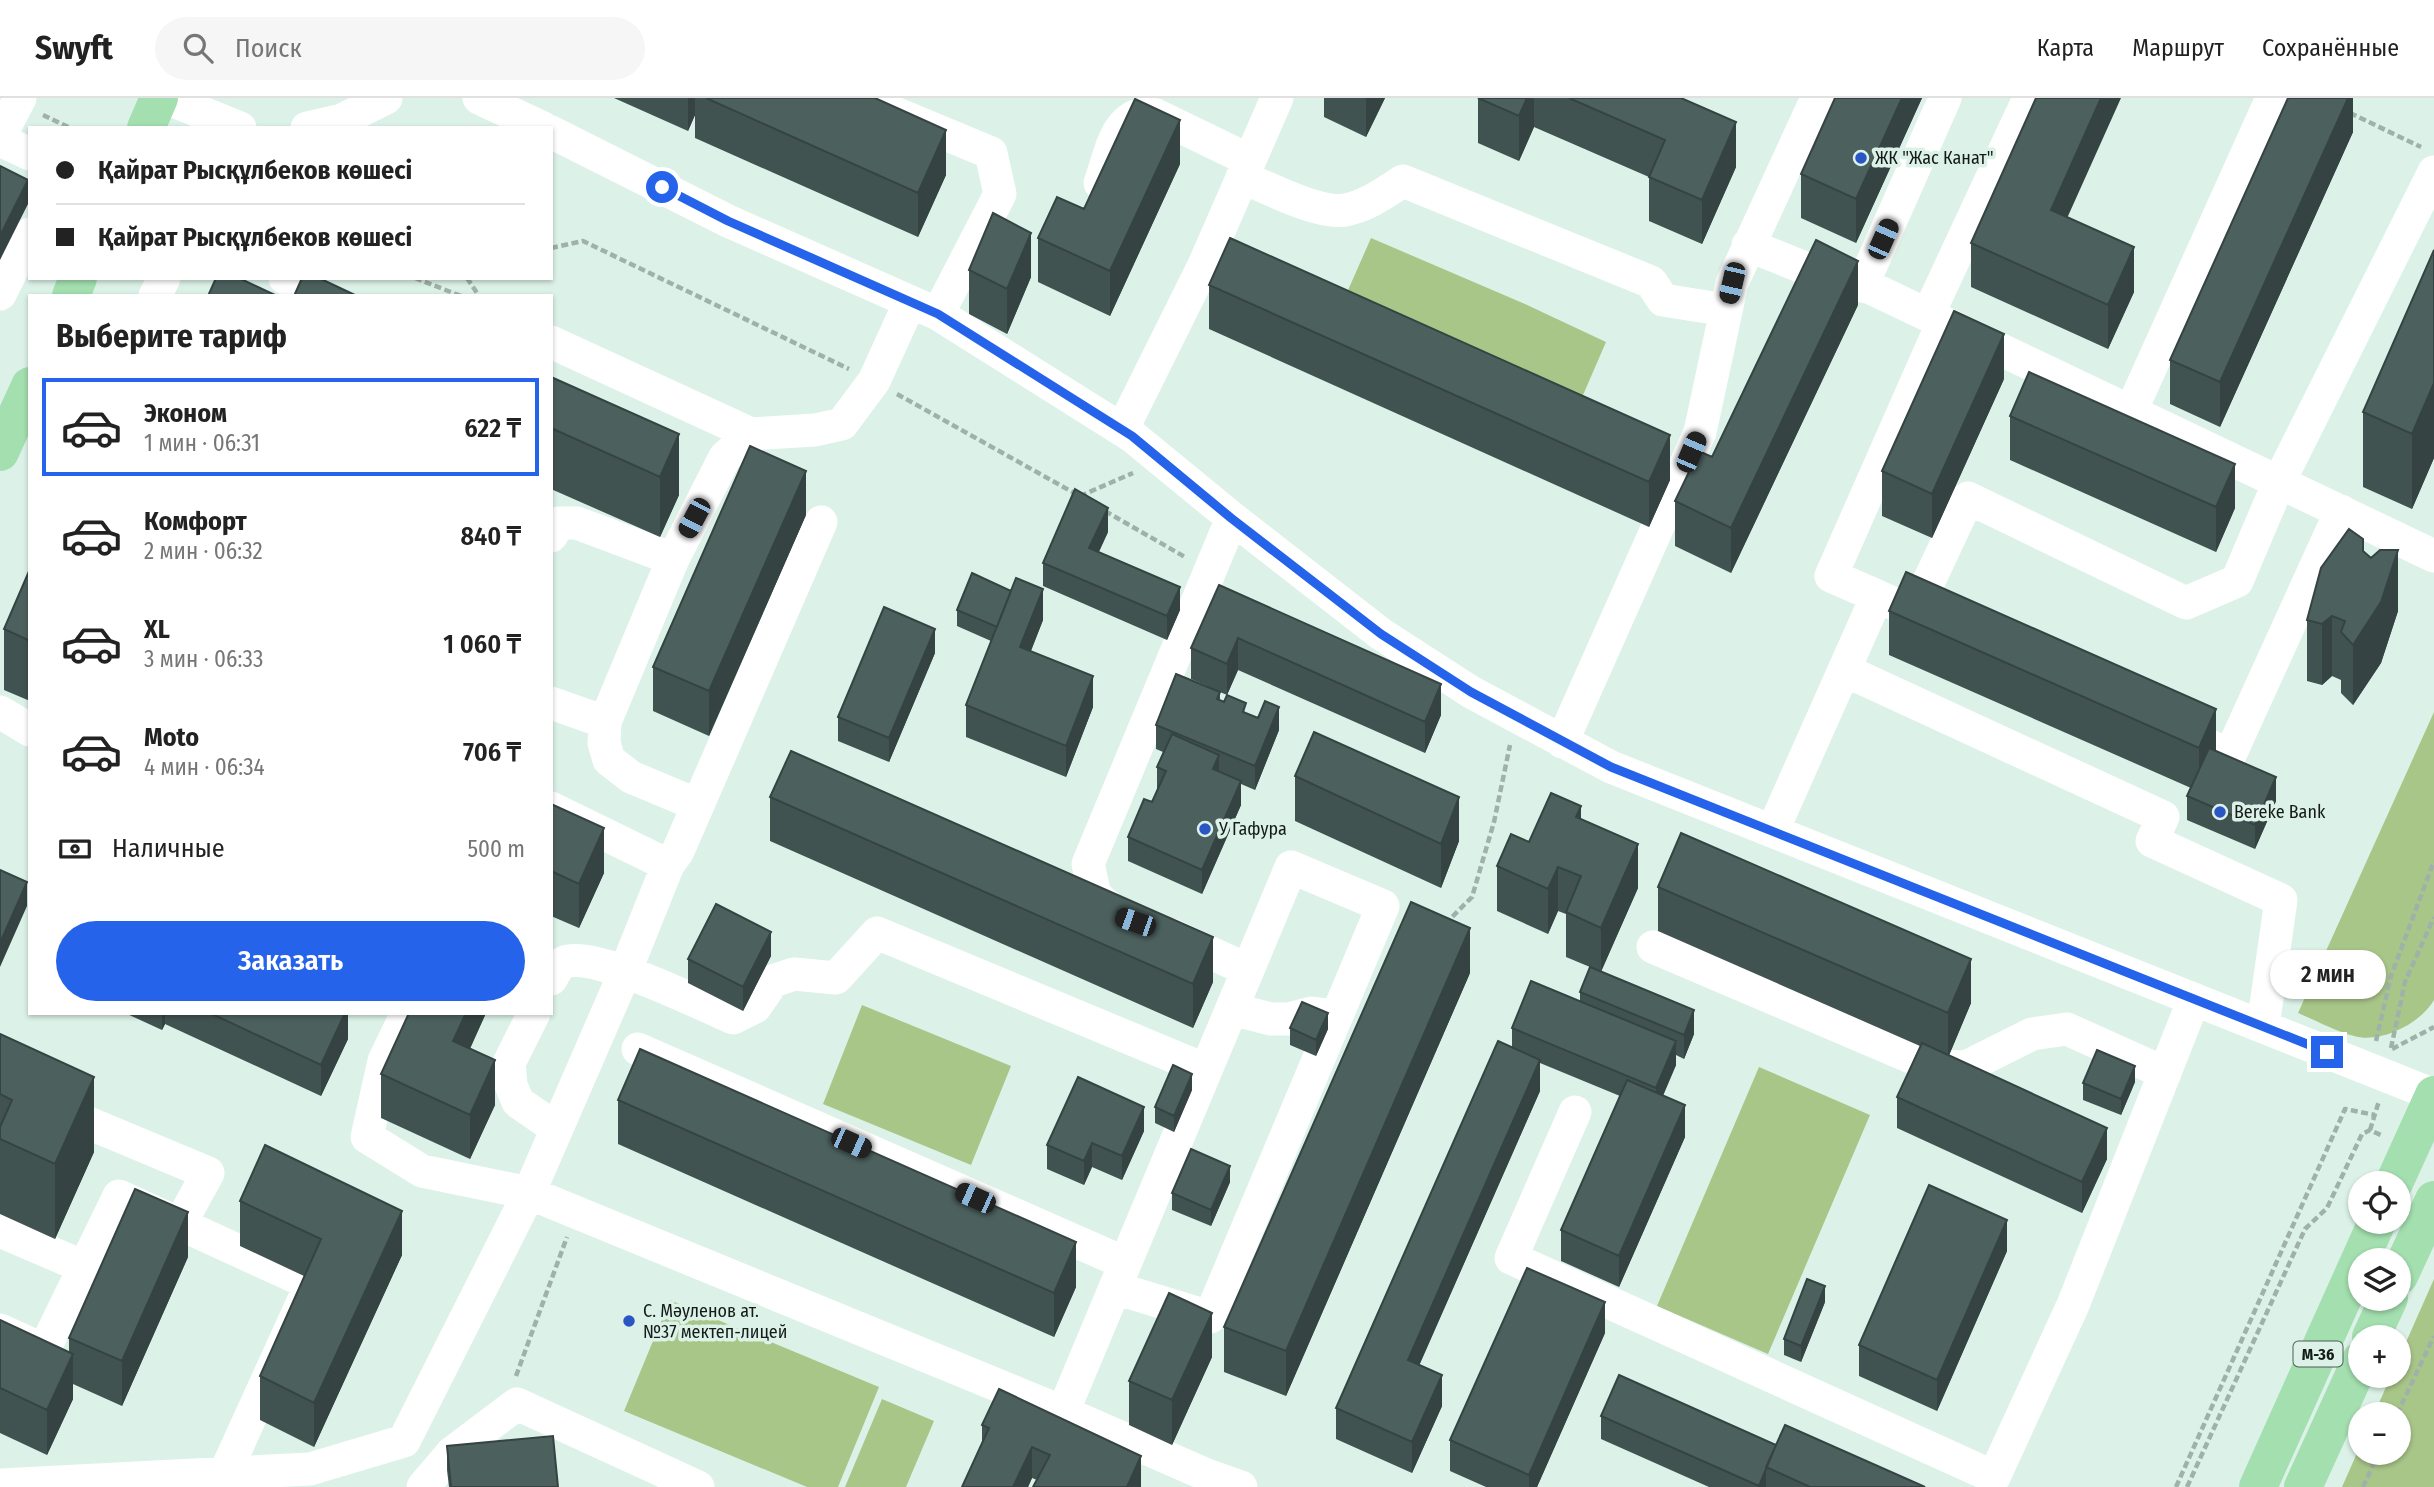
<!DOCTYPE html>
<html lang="ru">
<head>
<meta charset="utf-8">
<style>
	body { margin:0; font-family:"Fira Sans Condensed",sans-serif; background:#f6f6f6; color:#222; height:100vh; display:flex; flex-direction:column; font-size:26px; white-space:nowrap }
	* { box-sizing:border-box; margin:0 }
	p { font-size:23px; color:#767676 }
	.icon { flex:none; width:38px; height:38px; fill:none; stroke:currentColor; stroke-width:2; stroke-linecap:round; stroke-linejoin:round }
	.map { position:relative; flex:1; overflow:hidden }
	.drawer { position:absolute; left:28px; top:196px; width:525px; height:721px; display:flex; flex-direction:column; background:#fff; border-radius:0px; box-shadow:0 2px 5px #0004 }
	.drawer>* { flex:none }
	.top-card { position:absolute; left:28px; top:28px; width:525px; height:154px; border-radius:0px; box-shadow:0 2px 5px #0004; display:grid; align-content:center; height:154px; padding:0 28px; background:#fff }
	.fabs { position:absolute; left:2348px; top:1073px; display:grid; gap:14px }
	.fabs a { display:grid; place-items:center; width:63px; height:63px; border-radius:50%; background:#fff; box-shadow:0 2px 5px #0004; font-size:35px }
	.end { position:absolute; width:32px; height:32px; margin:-16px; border:9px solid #2563eb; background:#fff; box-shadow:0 0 0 4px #fff }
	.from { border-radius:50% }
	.bubble { position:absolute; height:49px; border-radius:24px; background:#fff; box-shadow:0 2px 5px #0004; font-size:23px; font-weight:600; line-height:49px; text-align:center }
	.car { position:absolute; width:21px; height:42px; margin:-21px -10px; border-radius:9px; box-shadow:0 0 5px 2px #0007; background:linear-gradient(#222 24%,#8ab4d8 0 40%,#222 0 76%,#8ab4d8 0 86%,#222 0) }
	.top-card b { display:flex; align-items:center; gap:24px; height:66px; font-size:26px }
	.top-card b+b { border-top:2px solid #e0e0e0 }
	.top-card i { width:18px; height:18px; background:#222 }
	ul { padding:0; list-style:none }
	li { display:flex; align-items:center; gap:21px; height:98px; margin:0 14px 10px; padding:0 14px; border:4px solid transparent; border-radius:0px }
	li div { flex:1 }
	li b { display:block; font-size:26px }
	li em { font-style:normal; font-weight:600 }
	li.selected { border-color:#2563eb }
	li>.icon { width:63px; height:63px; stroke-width:1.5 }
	h2 { padding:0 28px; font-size:32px; line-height:84px }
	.pay { display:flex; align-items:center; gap:18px; height:77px; padding:0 28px; font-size:26px }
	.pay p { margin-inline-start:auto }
	.cta { display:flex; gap:14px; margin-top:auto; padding:14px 28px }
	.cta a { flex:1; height:80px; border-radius:42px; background:#2563eb; color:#fff; font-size:28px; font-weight:600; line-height:80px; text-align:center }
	header { display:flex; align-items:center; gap:42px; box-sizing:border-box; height:98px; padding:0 35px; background:#fff; border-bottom:2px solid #e0e0e0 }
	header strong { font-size:33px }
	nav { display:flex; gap:38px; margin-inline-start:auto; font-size:24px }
	.search { width:490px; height:63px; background:#f6f6f6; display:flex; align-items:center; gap:18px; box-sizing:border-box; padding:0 24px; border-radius:38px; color:#767676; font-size:26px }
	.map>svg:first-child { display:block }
	.green { fill:#a9c689 }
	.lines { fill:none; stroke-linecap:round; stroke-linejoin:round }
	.path { stroke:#a0b1aa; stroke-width:4.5; stroke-dasharray:7 3.5; stroke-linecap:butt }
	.minor { stroke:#fff; stroke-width:33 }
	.major { stroke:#a3dfaf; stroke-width:38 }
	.wall { fill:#415351; fill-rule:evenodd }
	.shaded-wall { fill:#354442 }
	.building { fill:#4c615e; stroke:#354442; stroke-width:2 }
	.route { stroke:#2563eb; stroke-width:9 }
	.poi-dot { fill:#2a56c5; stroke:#dcf2e8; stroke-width:2.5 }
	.labels { text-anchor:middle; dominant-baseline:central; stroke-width:7; stroke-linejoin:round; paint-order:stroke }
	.shield { fill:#dcf2e8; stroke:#505c56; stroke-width:2 }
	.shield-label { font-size:16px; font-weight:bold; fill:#141b18 }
	.poi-label { font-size:18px; fill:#141b18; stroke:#dcf2e8; text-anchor:start }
</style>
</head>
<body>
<header>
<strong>Swyft</strong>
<div class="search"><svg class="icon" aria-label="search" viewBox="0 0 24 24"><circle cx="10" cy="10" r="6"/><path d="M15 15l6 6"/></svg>Поиск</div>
<nav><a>Карта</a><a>Маршрут</a><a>Сохранённые</a></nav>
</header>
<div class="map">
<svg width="2434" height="1389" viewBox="0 0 2434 1389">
	<rect width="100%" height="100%" fill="#dcf2e8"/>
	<path class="green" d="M1371,140L1525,206L1606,244L1580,304L1345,199Z
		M2434,614V902C2421,925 2381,946 2354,938C2335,933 2317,923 2298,915Z
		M862,907L1011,968L971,1067L823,1006Z
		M1759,969L1870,1017L1768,1256L1657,1208Z
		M2434,1181V1389H2342L2361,1346V1354H2399V1316H2374L2391,1278H2399V1260Z
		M670,1202L879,1289L838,1389H807L624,1313Z
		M882,1301L934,1323L906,1389H845Z"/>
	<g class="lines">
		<path class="path" d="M2350,15L2421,49
			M43,17L70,30
			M551,150L583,143L849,271
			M415,180L461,198
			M467,180L479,198
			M897,296L1076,396
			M1080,398L1133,375
			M1105,413L1185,459
			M1445,826L1472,799L1494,724L1510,647
			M2376,943L2391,878L2434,763
			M2391,950L2405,884L2434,819
			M2392,951L2434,929
			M2370,1032L2379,1003
			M516,1278L567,1139
			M2397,1316L2434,1238
			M2176,1389L2345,1011L2375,1017
			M2187,1389L2305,1131L2327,1110L2362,1036L2370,1032L2383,1038
			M2363,1389L2379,1354"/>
		<path class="minor" d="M166,0L240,30
			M479,0L543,30
			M859,0L991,55L1000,96L938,216
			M307,30L342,22L386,0
			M551,34L728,123L938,216L1132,338L1232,420L1381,536L1471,594L1611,669L2434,997
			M0,38L20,0
			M0,42L30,56
			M1242,79C1266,89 1320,117 1345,112C1367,108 1384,95 1403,83L1651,184L1663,202L1726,212
			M1100,85C1111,55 1116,9 1156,17L1249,62
			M1748,147L1832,181L1871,190L2434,458
			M1204,167L1256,190
			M285,180L318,198
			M1862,188L1945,0
			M0,196L30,136
			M155,198L164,180
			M1928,217L2029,0
			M551,244L751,336
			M2131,313L2272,0
			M1122,332L1204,167L1277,0
			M821,424L678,753L668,767L625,874L529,1095L1063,1314L1207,1377L1241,1389
			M551,438L559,425H577L673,461
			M1877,498L1932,523
			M1914,515L1968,400L2186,505L2237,483L2279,384L2434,74
			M1844,572L2163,719L2152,743L2281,802L2263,928
			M551,605L605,624
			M0,614L30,632
			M2176,633L2230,657L2341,413
			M1562,644L1700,334L1732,185L1817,0
			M698,707L631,679L609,662L604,645L605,624L673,461L725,359L751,336L815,332L842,326L874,283L910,204
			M551,710L668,767
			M1773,732L1877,498L1831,478L1943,224
			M1118,818L1095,797L1088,766L1232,420
			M1172,837L1248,872
			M1653,849L1932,968L1966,969L2032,936L2067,931L2165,975
			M551,881C556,873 559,864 569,863C602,857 699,905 733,920L755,909L773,883L794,876L836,880L877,835L1206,972
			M1232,911L1271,921H1289L1312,915L1336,918
			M534,915L509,965L511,987L518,1004L557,1031
			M638,951L1125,1165
			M0,988L208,1075L180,1126
			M1575,1014L1511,1160L1994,1379L2073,1207L2194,901
			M0,1133L84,1169
			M0,1232L44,1252L119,1098L311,1186L225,1375
			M1063,1314L1291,769L1383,808L1210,1219L1115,1190
			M0,1387L310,1371L404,1343L529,1095L422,1073L367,1039L384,963L407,915
			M423,1389L452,1355L517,1306L698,1389"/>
		<path class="major" d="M146,30L159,0
			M71,198L78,180
			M0,354L30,288
			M2394,1085L2434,997
			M2399,1178L2434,1102
			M2371,1239L2389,1200
			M2258,1389L2377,1124
			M2303,1389L2361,1262"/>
	</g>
	<path class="wall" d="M614,0H875L946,77L918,139L695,40V17L688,33Z
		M1324,0H1385L1366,39L1324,19Z
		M1478,0H1681L1736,69L1702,146L1649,123V79L1534,29L1519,63L1478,45Z
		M1835,0H1922L1856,145L1801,120V76Z
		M2353,0V34L2220,329L2170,306V262Z
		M1180,66L1110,218L1038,184V140L1084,111Z
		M2067,119L2134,194L2108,251L1971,189V145Z
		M2434,152V360L2412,411L2363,389V314Z
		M969,172L1031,179L1007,236L969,216Z
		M1209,187L1670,382L1649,429L1209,231Z
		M1858,207L1731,475L1675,448V403L1712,359Z
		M551,279L679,336V397L660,439L551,391Z
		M2004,281L1932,440L1882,418V373Z
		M2010,318L2235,410L2216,454L2010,362Z
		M806,417L709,638L653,613V569Z
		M1108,434L1099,454L1180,512L1167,542L1043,488V465Z
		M2363,453L2398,513L2381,565L2353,607L2341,595V582L2332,578L2322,587L2307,583V522Z
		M30,471V603L4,592V531Z
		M1219,487L1441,617L1425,655L1238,572L1227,597L1246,615L1279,632L1255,692L1241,686V707L1202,796L1128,763V739L1152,704L1157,693V669L1163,654L1156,651V627L1207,588L1191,581V550ZM1220,594L1227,597L1224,604L1220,603Z
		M957,512L1043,522L1031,553L1093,609L1066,679L966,639V607L991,543L957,528Z
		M1889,513L2216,653L2276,703L2255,751L2187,722V698L2191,690L1889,557Z
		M935,555L889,664L838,643V619Z
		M1295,678L1459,743L1441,790L1295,723Z
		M770,699L1213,884L1193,930L770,743Z
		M551,706L604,775L579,830L551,818Z
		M1581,721L1638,790L1601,873L1694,936L1684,961L1676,957V967L1663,998L1685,1039L1619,1189L1561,1163V1132L1620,998L1540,965V993L1419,1267L1442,1308L1412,1375L1336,1341V1310L1512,949V930L1580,903V894L1590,869L1566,859V816L1558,813L1548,836L1497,813V768L1529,744Z
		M1658,789L1971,905L1949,957L2107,1061L2082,1115L1897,1030V999L1920,948L1658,833Z
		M771,858L743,913L688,885V861Z
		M1470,875L1286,1298L1224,1274V1229Z
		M125,915H348V941L321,998L165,926L162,932Z
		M409,915H486L470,951L495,1007L470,1061L381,1020V976Z
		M1290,930L1328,931L1316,958L1290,947Z
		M0,936L94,1054L55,1141L0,1116Z
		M2135,984L2121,1017L2083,1002V985Z
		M1192,992L1174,1034L1155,1025V1009Z
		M618,1002L1076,1189L1054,1239L618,1046Z
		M1144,1033L1122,1082L1092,1069L1084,1087L1047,1071V1047Z
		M1230,1084L1211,1128L1172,1112V1095Z
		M240,1103L402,1157L314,1349L260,1322V1278L304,1178L240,1148Z
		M2007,1153L1937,1313L1859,1278V1247Z
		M188,1159L122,1308L73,1286V1301L47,1357L0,1335V1222L69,1255V1240Z
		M1825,1204L1801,1264L1784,1257V1241Z
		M1605,1235L1537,1389H1486L1450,1373V1342Z
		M1212,1259L1172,1347L1129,1327V1283Z
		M1601,1318L1776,1347L1925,1389H1709L1601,1341Z
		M982,1327L1141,1389L1037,1382L1032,1380L1028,1389H962L982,1346Z
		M447,1348L558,1389H449L447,1372Z"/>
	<path class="shaded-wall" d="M688,0H695V17L688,33Z
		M1366,0H1385L1366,39Z
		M1527,0H1534V29L1519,63V18Z
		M1902,0H1922L1856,145V101Z
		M2101,0H2121L2051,156V112Z
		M2348,0H2353V34L2220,329V284Z
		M1180,22V66L1110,218V173Z
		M1736,24V69L1702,146V102Z
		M946,32V77L918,139V95Z
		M28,82V106L0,162V138Z
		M1031,135V179L1007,236V191Z
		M2134,149V194L2108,251V207Z
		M1858,163V207L1731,475V430Z
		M2004,236V281L1932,440V396Z
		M2434,285V360L2412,411V336Z
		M679,336V397L660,439V379Z
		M1670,337V382L1649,429V384Z
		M2235,366V410L2216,454V409Z
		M806,373V417L709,638V593Z
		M1108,410V434L1089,474V450Z
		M2398,452V513L2381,565L2353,607V547Z
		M1180,489V512L1167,542V518Z
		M1043,491V522L1020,580V549Z
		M2332,518V578L2322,587V526Z
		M935,531V555L889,664V640Z
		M1238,540V572L1227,597V566Z
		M1093,578V609L1066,679V648Z
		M1441,586V617L1425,655V624Z
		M1279,609V632L1255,692V668Z
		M2216,611V656L2199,694V650Z
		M1219,657V680L1213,671Z
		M2276,679V703L2255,751V727Z
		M1241,683V707L1202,796V772Z
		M1459,699V743L1441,790V746Z
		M1581,708V753L1576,719Z
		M604,730V775L579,830V786Z
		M1638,746V790L1601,874V830Z
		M1558,769V813L1548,836V791Z
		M27,784V808L0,869V845Z
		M1470,830V875L1286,1298V1253Z
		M771,834V858L743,913V889Z
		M1213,839V884L1193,930V886Z
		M1971,861V905L1948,960V915Z
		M1694,912V936L1684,961V937Z
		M162,915H165V926L162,932Z
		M345,915H348V941L321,998V967Z
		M466,915H486L453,987V943Z
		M1328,915V931L1316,958V942Z
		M1676,943V967L1656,1013V990Z
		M495,962V1007L470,1061V1017Z
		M1540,962V993L1408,1293V1262Z
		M2135,968V984L2121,1017V1001Z
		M1192,976V992L1174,1034V1018Z
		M94,979V1054L55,1141V1066Z
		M1685,1007V1039L1619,1189V1158Z
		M1144,1009V1033L1122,1082V1058Z
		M2107,1030V1061L2082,1115V1084Z
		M1092,1045V1069L1084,1087V1063Z
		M1230,1068V1084L1211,1128V1112Z
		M402,1113V1157L314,1349V1305Z
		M188,1114V1159L122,1308V1263Z
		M2007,1122V1153L1937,1313V1282Z
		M1076,1144V1189L1054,1239V1195Z
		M1825,1188V1204L1801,1264V1248Z
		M1605,1204V1235L1537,1389H1529V1377Z
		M1212,1215V1259L1172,1347V1302Z
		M73,1256V1301L47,1357V1312Z
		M1442,1277V1308L1412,1375V1344Z
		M1032,1349V1380L1028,1389H1013Z
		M1141,1358V1389H1127Z
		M1766,1372V1389H1759V1388Z"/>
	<path class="building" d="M706,0H875L946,32L918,95Z
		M1478,0H1527L1519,18Z
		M1569,0H1681L1736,24L1702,102L1649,79L1665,42Z
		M1835,0H1902L1856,101L1801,76Z
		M2036,0H2101L2051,112L2134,149L2108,207L1971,145Z
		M2288,0H2348L2220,284L2170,262Z
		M1135,1L1180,22L1110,173L1038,140L1057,99L1084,111Z
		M0,68L28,82L0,138Z
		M993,115L1031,135L1007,191L969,172Z
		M1230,140L1670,337L1649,384L1209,187Z
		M1816,142L1858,163L1731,430L1675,403L1699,353L1712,359Z
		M2434,152V285L2412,336L2363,314Z
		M216,180H239L277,198H208Z
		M302,180H319L357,198H294Z
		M1954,213L2004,236L1932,396L1882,373Z
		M2029,274L2235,366L2216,409L2010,318Z
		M551,279L679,336L660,379L551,330Z
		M750,348L806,373L709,593L653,569Z
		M1075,391L1108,410L1089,450L1180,489L1167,518L1043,465Z
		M2349,431L2363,441V453L2371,460L2380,452H2398L2381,504L2353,547L2341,534L2345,523L2332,518L2322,526L2307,522L2321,470Z
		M30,471V543L4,531Z
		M1906,474L2216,611L2199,650L1889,513Z
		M972,475L1011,493L997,529L957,512Z
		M1016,480L1043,491L1020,549L1093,578L1066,648L966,607Z
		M1219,487L1441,586L1425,624L1238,540L1227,566L1191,550Z
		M884,509L935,531L889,640L838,619Z
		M1176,576L1220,594L1217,601L1224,604L1227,597L1246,605L1243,614L1258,620L1265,603L1279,609L1255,668L1156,627Z
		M1314,634L1459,699L1441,746L1295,678Z
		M1172,636L1219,657L1213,671L1241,683L1202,772L1128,739L1144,701L1152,704L1166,673L1157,669Z
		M2209,650L2276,679L2255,727L2187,698Z
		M791,653L1213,839L1193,886L770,699Z
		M1551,695L1581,708L1576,719L1638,746L1601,830L1566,814L1581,778L1558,769L1548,791L1497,768L1511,736L1529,744Z
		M551,706L604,730L579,786L551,773Z
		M1681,735L1971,861L1948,915L1658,789Z
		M0,772L27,784L0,845Z
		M1411,804L1470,830L1286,1253L1224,1229Z
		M716,806L771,834L743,889L688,861Z
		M1590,869L1694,912L1684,937L1580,894Z
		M1531,883L1676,943L1656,990L1512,930Z
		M1302,904L1328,915L1316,942L1290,930Z
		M210,915H345L321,967Z
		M409,915H466L453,943L495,962L470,1017L381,976Z
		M0,936L94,979L55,1066L0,1041V1029L12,1002L0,996Z
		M1498,943L1540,962L1408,1262L1442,1277L1412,1344L1336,1310Z
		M1922,945L2107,1030L2082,1084L1897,999Z
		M640,951L1076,1144L1054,1195L618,1002Z
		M2097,952L2135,968L2121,1001L2083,985Z
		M1173,967L1192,976L1174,1018L1155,1009Z
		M1078,979L1144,1009L1122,1058L1092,1045L1084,1063L1047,1047Z
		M1627,982L1685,1007L1619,1158L1561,1132Z
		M265,1047L402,1113L314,1305L260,1278L321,1141L240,1103Z
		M1191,1051L1230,1068L1211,1112L1172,1095Z
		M1929,1087L2007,1122L1937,1282L1859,1247Z
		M135,1091L188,1114L122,1263L69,1240Z
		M1527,1170L1605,1204L1529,1377L1450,1342Z
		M1807,1181L1825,1188L1801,1248L1784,1241Z
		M1169,1195L1212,1215L1172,1302L1129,1283Z
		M0,1222L73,1256L47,1312L0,1290Z
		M1619,1277L1776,1347L1759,1388L1601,1318Z
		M999,1291L1141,1358L1127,1389H1033L1050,1357L1032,1349L1013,1389H962L989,1330L982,1327Z
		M1785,1327L1925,1389H1810L1766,1369Z
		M553,1338L558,1389H451L447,1348Z"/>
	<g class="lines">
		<path class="route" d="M662,89L728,123L938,216L1132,338L1231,420L1381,536L1471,594L1611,669L2327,954"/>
	</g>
	<g class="poi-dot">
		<circle cx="1861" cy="60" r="7"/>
		<circle cx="2220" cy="714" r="7"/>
		<circle cx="1205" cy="731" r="7"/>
		<circle cx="629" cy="1223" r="7"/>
	</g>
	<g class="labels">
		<rect class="shield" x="2293.5" y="1243.5" width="49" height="25" rx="5"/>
		<g class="shield-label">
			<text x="2318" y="1256">M-36</text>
		</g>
		<g class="poi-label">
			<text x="1875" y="60">ЖК "Жас Канат"</text>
			<text x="2234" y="714">Bereke Bank</text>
			<text x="1219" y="731">У Гафура</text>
			<text x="643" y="1213">С. Мәуленов ат.<tspan x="643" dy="21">№37 мектеп-лицей</tspan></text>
		</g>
	</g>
</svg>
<div class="fabs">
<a><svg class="icon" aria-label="locate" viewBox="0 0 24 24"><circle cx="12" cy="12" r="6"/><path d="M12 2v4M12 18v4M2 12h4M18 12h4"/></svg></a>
<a><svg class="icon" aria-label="layers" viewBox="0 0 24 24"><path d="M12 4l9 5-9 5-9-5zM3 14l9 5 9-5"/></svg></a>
<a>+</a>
<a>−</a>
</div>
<i class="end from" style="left:662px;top:89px"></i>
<i class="end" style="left:2327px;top:954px"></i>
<div class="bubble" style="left:2270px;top:852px;width:116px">2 мин</div>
<i class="car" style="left:1883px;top:141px;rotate:24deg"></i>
<i class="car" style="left:1732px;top:185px;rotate:193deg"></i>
<i class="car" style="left:1691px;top:354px;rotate:23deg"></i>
<i class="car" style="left:694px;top:420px;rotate:208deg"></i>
<i class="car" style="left:1135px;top:824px;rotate:289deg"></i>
<i class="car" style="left:851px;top:1045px;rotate:114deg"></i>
<i class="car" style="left:975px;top:1100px;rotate:294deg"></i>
<div class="top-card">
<b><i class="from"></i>Қайрат Рысқұлбеков көшесі</b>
<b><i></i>Қайрат Рысқұлбеков көшесі</b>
</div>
<section class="drawer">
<h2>Выберите тариф</h2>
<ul>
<li class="selected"><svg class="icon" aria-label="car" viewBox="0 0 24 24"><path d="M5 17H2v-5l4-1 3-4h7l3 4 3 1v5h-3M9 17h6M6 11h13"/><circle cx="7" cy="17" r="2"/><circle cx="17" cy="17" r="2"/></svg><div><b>Эконом</b><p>1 мин · 06:31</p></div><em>622 ₸</em></li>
<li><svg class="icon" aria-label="car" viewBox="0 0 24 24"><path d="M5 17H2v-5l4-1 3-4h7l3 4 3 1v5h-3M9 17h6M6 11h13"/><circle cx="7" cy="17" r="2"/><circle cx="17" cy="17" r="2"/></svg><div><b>Комфорт</b><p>2 мин · 06:32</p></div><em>840 ₸</em></li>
<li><svg class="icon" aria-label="car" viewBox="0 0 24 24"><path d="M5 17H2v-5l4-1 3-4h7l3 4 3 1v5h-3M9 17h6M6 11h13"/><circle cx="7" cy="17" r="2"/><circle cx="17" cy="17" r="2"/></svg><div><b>XL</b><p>3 мин · 06:33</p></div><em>1 060 ₸</em></li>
<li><svg class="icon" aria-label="car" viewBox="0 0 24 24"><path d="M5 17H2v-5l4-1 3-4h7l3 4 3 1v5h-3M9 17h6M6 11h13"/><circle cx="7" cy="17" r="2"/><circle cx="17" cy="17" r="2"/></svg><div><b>Moto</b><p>4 мин · 06:34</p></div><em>706 ₸</em></li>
</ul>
<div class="pay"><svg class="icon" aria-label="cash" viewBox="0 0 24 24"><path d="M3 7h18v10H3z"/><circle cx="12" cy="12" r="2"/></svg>Наличные<p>500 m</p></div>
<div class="cta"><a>Заказать</a></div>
</section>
</div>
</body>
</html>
